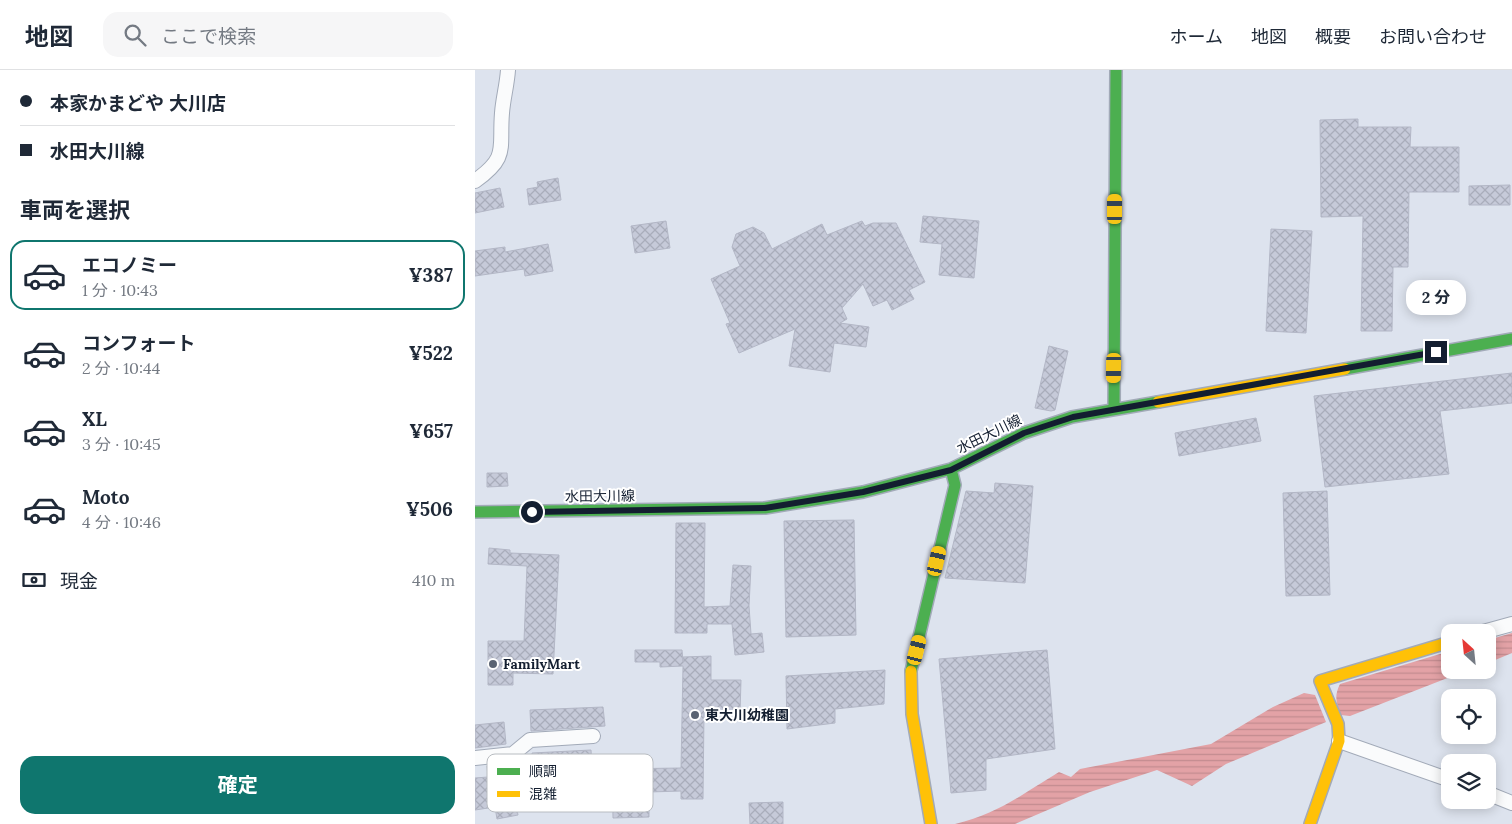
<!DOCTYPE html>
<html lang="ja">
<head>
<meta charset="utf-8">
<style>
	body { margin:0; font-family:Lora,"Noto Sans JP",serif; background:#f6f6f7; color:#1f2937; height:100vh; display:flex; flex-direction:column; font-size:19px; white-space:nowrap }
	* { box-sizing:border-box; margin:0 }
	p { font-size:16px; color:#747a83 }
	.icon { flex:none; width:28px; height:28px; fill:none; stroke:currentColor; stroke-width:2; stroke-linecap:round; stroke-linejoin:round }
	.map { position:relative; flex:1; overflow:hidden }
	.sheet { display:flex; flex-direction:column; background:#fff; width:475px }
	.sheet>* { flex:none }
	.hud { display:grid; align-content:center; height:110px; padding:0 20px; background:#fff }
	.needle { width:32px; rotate:333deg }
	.controls { position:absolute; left:966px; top:554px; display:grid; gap:10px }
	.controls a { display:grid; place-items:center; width:55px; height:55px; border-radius:10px; background:#fff; box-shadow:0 2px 12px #0003; font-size:25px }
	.end { position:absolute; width:22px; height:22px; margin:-11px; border:6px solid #131e30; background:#fff; box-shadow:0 0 0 2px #fff }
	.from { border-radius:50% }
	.bubble { position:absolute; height:35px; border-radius:15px; background:#fff; box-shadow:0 2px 12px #0003; font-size:16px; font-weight:700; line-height:35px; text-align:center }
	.car { position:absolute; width:15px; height:30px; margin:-15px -8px; border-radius:6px; box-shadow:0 0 4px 1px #0007; background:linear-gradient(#f5c518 24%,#345 0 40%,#f5c518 0 76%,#345 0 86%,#f5c518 0) }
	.hud b { display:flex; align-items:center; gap:18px; height:48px; font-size:19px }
	.hud b+b { border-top:1px solid #e0e1e3 }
	.hud i { width:12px; height:12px; background:#1f2937 }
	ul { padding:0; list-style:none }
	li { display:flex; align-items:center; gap:15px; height:70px; margin:0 10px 8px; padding:0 10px; border:2px solid transparent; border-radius:15px }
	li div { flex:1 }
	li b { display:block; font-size:19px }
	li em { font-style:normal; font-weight:700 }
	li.selected { border-color:#0f766e }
	li>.icon { width:45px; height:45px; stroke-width:1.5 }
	h2 { padding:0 20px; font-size:22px; line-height:60px }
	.pay { display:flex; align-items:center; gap:12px; height:55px; padding:0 20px; font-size:19px }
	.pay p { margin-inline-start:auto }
	.cta { display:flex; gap:10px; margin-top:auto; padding:10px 20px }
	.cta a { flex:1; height:58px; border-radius:15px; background:#0f766e; color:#fff; font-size:20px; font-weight:700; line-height:58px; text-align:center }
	header { display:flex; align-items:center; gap:30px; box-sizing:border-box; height:70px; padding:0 25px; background:#fff; border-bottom:1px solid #e0e1e3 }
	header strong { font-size:24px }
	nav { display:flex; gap:28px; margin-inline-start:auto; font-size:18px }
	.search { width:350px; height:45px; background:#f6f6f7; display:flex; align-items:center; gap:12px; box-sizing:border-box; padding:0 18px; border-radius:15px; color:#747a83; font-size:19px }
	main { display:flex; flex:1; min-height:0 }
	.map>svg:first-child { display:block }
	.water { fill:url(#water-rules) }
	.building { fill:url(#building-cross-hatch); stroke:#b3b7c6 }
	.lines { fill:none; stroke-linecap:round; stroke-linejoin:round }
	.street-casing { stroke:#a2aab8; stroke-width:16 }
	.fast-casing { stroke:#a2aab8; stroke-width:14 }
	.slow-casing { stroke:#a2aab8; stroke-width:14 }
	.street { stroke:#fafbfc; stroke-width:14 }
	.fast { stroke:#4caf50; stroke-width:11 }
	.slow { stroke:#ffc107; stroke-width:11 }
	.route { stroke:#131e30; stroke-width:6 }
	.poi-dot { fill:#5a6372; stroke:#fff; stroke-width:2 }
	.labels { text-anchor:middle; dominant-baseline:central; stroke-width:4; stroke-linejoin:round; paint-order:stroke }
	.street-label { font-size:14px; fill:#131e30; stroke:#fff }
	.poi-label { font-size:14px; font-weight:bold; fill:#131e30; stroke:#fff; text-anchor:start }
	.key { fill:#fff; stroke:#b8bcc1; stroke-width:1 }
	.key-label { font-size:14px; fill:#131e30 }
</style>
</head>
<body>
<header>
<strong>地図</strong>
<div class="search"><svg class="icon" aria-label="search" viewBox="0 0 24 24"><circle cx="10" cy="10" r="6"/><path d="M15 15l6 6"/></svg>ここで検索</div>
<nav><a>ホーム</a><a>地図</a><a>概要</a><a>お問い合わせ</a></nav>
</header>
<main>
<section class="sheet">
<div class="hud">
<b><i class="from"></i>本家かまどや 大川店</b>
<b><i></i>水田大川線</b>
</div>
<h2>車両を選択</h2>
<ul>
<li class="selected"><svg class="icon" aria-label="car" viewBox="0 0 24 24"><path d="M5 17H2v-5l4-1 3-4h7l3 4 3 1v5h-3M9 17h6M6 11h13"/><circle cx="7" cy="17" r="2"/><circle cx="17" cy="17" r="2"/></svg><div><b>エコノミー</b><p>1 分 · 10:43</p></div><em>¥387</em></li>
<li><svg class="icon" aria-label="car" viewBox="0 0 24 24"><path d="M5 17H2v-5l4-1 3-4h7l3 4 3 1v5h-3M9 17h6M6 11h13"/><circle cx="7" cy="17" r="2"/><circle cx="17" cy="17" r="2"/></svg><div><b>コンフォート</b><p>2 分 · 10:44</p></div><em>¥522</em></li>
<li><svg class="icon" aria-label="car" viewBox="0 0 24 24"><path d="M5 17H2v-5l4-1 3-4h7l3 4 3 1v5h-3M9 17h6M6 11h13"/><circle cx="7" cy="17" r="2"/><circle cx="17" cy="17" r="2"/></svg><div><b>XL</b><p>3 分 · 10:45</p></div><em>¥657</em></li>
<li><svg class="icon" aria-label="car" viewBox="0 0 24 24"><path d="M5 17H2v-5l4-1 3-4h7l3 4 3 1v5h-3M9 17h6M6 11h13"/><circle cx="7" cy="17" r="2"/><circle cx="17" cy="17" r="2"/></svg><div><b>Moto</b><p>4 分 · 10:46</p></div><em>¥506</em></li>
</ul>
<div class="pay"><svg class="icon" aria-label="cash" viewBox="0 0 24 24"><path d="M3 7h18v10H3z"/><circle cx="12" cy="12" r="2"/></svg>現金<p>410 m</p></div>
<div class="cta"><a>確定</a></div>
</section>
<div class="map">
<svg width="1037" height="754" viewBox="0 0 1037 754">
	<defs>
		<pattern id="water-rules" width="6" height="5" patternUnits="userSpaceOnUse" patternTransform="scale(1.25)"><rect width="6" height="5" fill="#e3a2a6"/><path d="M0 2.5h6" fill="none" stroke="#c28b8f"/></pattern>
		<pattern id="building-cross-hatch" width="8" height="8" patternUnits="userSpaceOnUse" patternTransform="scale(1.25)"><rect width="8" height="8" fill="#c6cad9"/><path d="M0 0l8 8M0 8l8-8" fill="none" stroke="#a9adbb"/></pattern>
	</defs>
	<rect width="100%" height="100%" fill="#dde3ee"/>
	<path class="water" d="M1037,563V583L1013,593V570Z
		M975,581V600H993L875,646L866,645C861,633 859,626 865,614Z
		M829,623L840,625L851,652L751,694L717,716L682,700L615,722L540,754H480C524,743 546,725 584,702L596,707L605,699L736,674L798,637Z"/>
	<path class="building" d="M883,49V57H936L935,77H984V122H934L933,197H918L917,261H886L888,146L846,147L845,50Z
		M83,108L86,130L54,135L52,119L63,117L62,112Z
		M1035,115V135H994V116Z
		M25,118L29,137L0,143V123Z
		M448,146L504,151L499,208L464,205L467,174L445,172Z
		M191,151L195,178L160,183L156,156Z
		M387,151L390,156L398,153H421L450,212L434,220L439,229L417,240L412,230L398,236L388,214L367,238L372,249L365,253L394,257L391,277L359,273L355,302L314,296L320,259L264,283L251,254L255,253L236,209L265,196L257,177L261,164L278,157L289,163L297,179L347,154L352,165Z
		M796,159L837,161L831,263L791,261Z
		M73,174L78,201L50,206L49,199L0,206V181L30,177V182Z
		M574,276L593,281L580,340L576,341L560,338Z
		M1037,303V333L965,341L974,404L850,417L839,326Z
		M781,348L786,371L704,386L700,363Z
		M12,403H32L33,416L12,417Z
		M520,413L558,416L550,513L470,508L491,421L519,423Z
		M852,421L855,525L811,526L808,423Z
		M379,450L381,565L311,567L309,451Z
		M201,453H230L229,537L255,536L258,495L276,496L274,536L276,564L287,563L289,582L260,585L257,554H232V563H200Z
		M14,478L35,480V483L84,485L78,604L38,603V615H13V571H49L52,496L13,494Z
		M160,580H207L208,592V587L236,586V610H266L265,643L229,642L228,729H206V721L174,722V747L138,748L137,699L206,698L208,596L185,597V592H160Z
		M572,580L580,679L511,689V720L476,723L464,589Z
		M410,600L409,634L360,639V653L312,659L311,606Z
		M128,637L130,656L56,661L55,640Z
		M29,652L31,674L0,678V655Z
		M116,680L117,697L57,698V683Z
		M26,694V700L30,699L31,707L36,706L43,745L22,749L20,737L0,740V708L13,707L12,696Z
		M308,732V754H275L274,733Z"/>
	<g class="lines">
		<defs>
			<path id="street" d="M0,111C34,87 24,79 27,43C28,29 32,15 33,0
				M1008,562L1037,554
				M864,671L975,710
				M0,688L38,684L55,670L118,666
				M1012,723L1037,733"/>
			<path id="fast" d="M870,299L1037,269
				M639,338L641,0
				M0,442L290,438L388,422L476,399L549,363L597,347L683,332
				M436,601L480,415L476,399"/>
			<path id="slow" d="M683,332L870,299
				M436,601L437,644L456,754
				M835,754L864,671L863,654L845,611L975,572"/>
		</defs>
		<use href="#street" class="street-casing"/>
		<use href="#fast" class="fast-casing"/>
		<use href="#slow" class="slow-casing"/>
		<use href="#street" class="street"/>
		<use href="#fast" class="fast"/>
		<use href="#slow" class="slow"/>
	</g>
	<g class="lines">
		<path class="route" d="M57,442L290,438L388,422L476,400L549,363L598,347L961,282"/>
	</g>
	<g class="poi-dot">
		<circle cx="18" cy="594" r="5"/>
		<circle cx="220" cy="645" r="5"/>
	</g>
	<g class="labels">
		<g class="street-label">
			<text transform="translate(514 364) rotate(-26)">水田大川線</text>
			<text transform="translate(125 426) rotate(-1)">水田大川線</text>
		</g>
		<g class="poi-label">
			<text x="28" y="594">FamilyMart</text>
			<text x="230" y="645">東大川幼稚園</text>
		</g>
	</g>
	<rect x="12" y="684" width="166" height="58" rx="8" class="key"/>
	<rect x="22" y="698" width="23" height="7" fill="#4caf50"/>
	<rect x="22" y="721" width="23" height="6" fill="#ffc107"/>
	<g class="key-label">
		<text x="54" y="706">順調</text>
		<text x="54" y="729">混雑</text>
	</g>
</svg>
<div class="controls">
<a><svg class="needle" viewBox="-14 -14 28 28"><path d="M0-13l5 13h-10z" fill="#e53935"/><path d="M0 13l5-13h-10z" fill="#747a83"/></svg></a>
<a><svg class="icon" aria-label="locate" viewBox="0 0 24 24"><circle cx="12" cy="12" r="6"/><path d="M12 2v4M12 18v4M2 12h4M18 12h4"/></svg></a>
<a><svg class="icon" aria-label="layers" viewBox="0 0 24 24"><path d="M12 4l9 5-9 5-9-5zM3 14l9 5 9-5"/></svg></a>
</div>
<i class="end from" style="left:57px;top:442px"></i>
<i class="end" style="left:961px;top:282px"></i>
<div class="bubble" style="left:931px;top:210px;width:60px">2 分</div>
<i class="car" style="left:640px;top:139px;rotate:0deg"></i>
<i class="car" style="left:639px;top:298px;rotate:181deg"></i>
<i class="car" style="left:462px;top:491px;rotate:13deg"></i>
<i class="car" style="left:442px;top:580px;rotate:14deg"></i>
</div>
</main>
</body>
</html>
